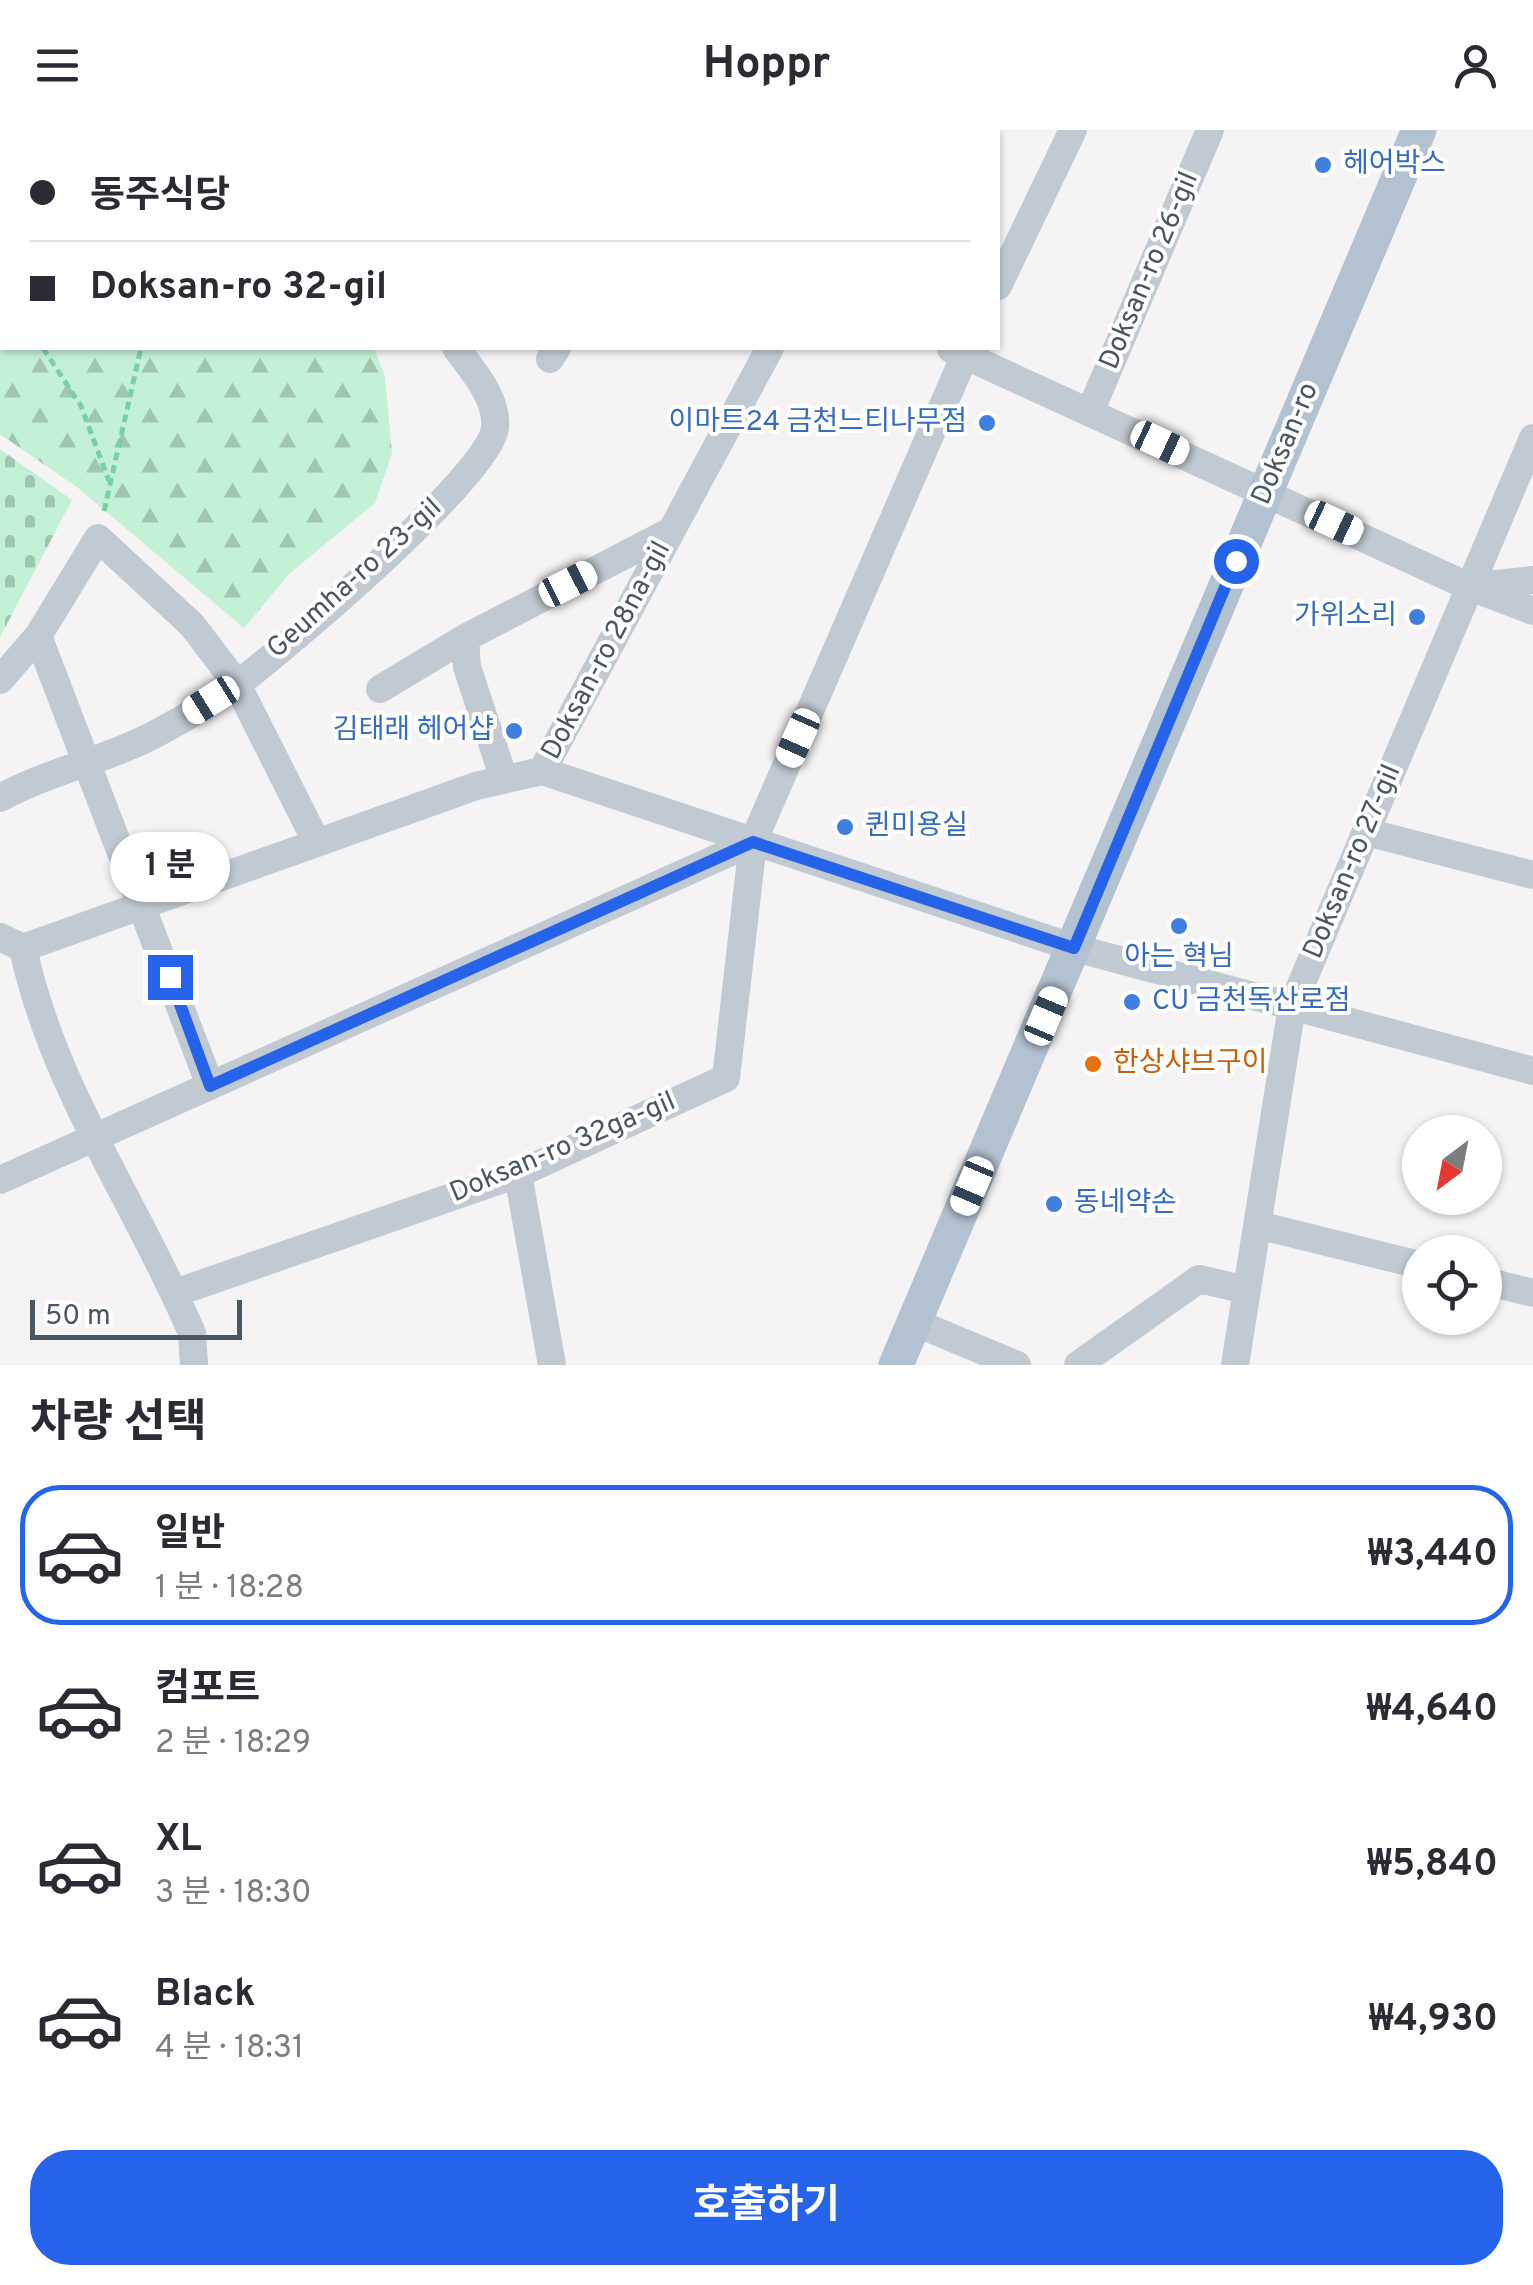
<!DOCTYPE html>
<html lang="ko">
<head>
<meta charset="utf-8">
<style>
	body { margin:0; font-family:Overpass,"Noto Sans KR",sans-serif; background:#f7f7f7; color:#2b2b33; height:100vh; display:flex; flex-direction:column; font-size:38px; white-space:nowrap }
	* { box-sizing:border-box; margin:0 }
	p { font-size:32px; color:#7c7c81 }
	.icon { flex:none; width:55px; height:55px; fill:none; stroke:currentColor; stroke-width:2; stroke-linecap:round; stroke-linejoin:round }
	.map { position:relative; height:1235px; overflow:hidden }
	.details { display:flex; flex-direction:column; background:#fff; flex:1 }
	.details>* { flex:none }
	.guide { position:absolute; left:0px; top:0px; width:1000px; height:220px; box-shadow:0 2px 8px #0004; display:grid; align-content:center; height:220px; padding:0 30px; background:#fff }
	.needle { width:65px; rotate:212deg }
	.controls { position:absolute; left:1402px; top:985px; display:grid; gap:20px }
	.controls a { display:grid; place-items:center; width:100px; height:100px; border-radius:50%; background:#fff; box-shadow:0 2px 8px #0004; font-size:50px }
	.scale { position:absolute; left:30px; bottom:25px; width:212px; box-sizing:border-box; padding-left:10px; border:5px solid #4a5661; border-top:0; font-size:28px; line-height:35px; white-space:nowrap; color:#4a5661; -webkit-text-stroke:8px #fff; paint-order:stroke }
	.end { position:absolute; width:45px; height:45px; margin:-22px; border:12px solid #2563eb; background:#fff; box-shadow:0 0 0 5px #fff }
	.from { border-radius:50% }
	.bubble { position:absolute; height:70px; border-radius:35px; background:#fff; box-shadow:0 2px 8px #0004; font-size:32px; font-weight:700; line-height:70px; text-align:center }
	.car { position:absolute; width:30px; height:60px; margin:-30px -15px; border-radius:12px; box-shadow:0 0 8px 2px #0007; background:linear-gradient(#fff 24%,#345 0 40%,#fff 0 76%,#345 0 86%,#fff 0) }
	.guide b { display:flex; align-items:center; gap:35px; height:95px; font-size:38px }
	.guide b+b { border-top:2px solid #e1e1e2 }
	.guide i { width:25px; height:25px; background:#2b2b33 }
	ul { padding:0; list-style:none }
	li { display:flex; align-items:center; gap:30px; height:140px; margin:0 20px 15px; padding:0 10px; border:5px solid transparent; border-radius:40px }
	li div { flex:1 }
	li b { display:block; font-size:38px }
	li em { font-style:normal; font-weight:700 }
	li.on { border-color:#2563eb }
	li>.icon { width:90px; height:90px; stroke-width:1.5 }
	h2 { padding:0 30px; font-size:45px; line-height:120px }
	.action { display:flex; gap:20px; margin-top:auto; padding:20px 30px }
	.action a { flex:1; height:115px; border-radius:40px; background:#2563eb; color:#fff; font-size:40px; font-weight:700; line-height:115px; text-align:center }
	header { display:flex; justify-content:space-between; align-items:center; height:130px; padding:0 30px; background:#fff; font-size:45px; font-weight:700 }
	.map>svg:first-child { display:block }
	.forest { fill:url(#forest-firs) }
	.cemetery { fill:url(#cemetery-stones) }
	.lines { fill:none; stroke-linecap:round; stroke-linejoin:round }
	.path { stroke:#7ad0a6; stroke-width:5; stroke-dasharray:8 5; stroke-linecap:butt }
	.minor { stroke:#c1cad2; stroke-width:28 }
	.major { stroke:#b3c2d1; stroke-width:35 }
	.route { stroke:#2563eb; stroke-width:12 }
	.shop-dot { fill:#3f7fe0; stroke:#fff; stroke-width:4 }
	.food-dot { fill:#e8710a; stroke:#fff; stroke-width:4 }
	.labels { text-anchor:middle; dominant-baseline:central; stroke-width:8; stroke-linejoin:round; paint-order:stroke }
	.shop-label { font-size:28px; fill:#366cbe; stroke:#fff; text-anchor:start }
	.street-label { font-size:28px; fill:#4a5661; stroke:#fff }
	.food-label { font-size:28px; fill:#c56008; stroke:#fff; text-anchor:start }
</style>
</head>
<body>
<header><svg class="icon" aria-label="menu" viewBox="0 0 24 24"><path d="M4 6h16M4 12h16M4 18h16"/></svg>Hoppr<svg class="icon" aria-label="person" viewBox="0 0 24 24"><circle cx="12" cy="8" r="4"/><path d="M4 21q1-7 8-7t8 7"/></svg></header>
<div class="map">
<svg width="1533" height="1235" viewBox="0 0 1533 1235">
	<defs>
		<pattern id="forest-firs" width="22" height="20" patternUnits="userSpaceOnUse" patternTransform="scale(2.5)"><rect width="22" height="20" fill="#c3f1d5"/><path d="M5 1l3.5 6h-7zM16 11l3.5 6h-7z" fill="#a0c6b0"/></pattern>
		<pattern id="cemetery-stones" width="16" height="16" patternUnits="userSpaceOnUse" patternTransform="scale(2.5)"><rect width="16" height="16" fill="#c3f1d5"/><path d="M2 7V4a2 2 0 0 1 4 0v3zM10 15v-3a2 2 0 0 1 4 0v3z" fill="#a0c6b0"/></pattern>
	</defs>
	<rect width="100%" height="100%" fill="#f5f3f3"/>
	<path class="forest" d="M0,0H368L2,2V218H374L385,247L392,323L375,373L290,443L244,498L78,358L0,304Z"/>
	<path class="cemetery" d="M0,319L72,370L0,507Z"/>
	<g class="lines">
		<path class="path" d="M62,0L64,2
			M212,2V0
			M0,184L2,187
			M43,218L81,276L109,351
			M104,381L141,218"/>
		<path class="minor" d="M764,0V2
			M458,2L459,0
			M531,2L532,0
			M653,2V0
			M998,156L1073,0
			M951,219L1470,457L1533,481
			M550,229L557,218
			M1090,282L1210,0
			M1476,456L1533,450
			M38,506L210,955
			M465,508L467,537L504,649
			M0,550L38,506L98,408L192,495L237,554L317,713
			M380,559L465,508L671,401
			M542,641L770,218
			M0,668C51,640 111,629 161,601C187,587 215,570 239,553C285,518 489,346 495,298C498,268 472,240 456,218
			M1366,702L1533,745
			M0,807L23,818
			M23,818L476,656L542,641L1075,818L1533,941
			M23,818C52,956 137,1074 192,1203L194,1235
			M518,1044L552,1235
			M0,1050L753,712
			M1258,1095L1420,1135
			M1485,1151L1533,1163
			M175,1163L518,1044L726,948L753,712L968,218
			M914,1192L1017,1235
			M1078,1235L1199,1149L1247,1160
			M1235,1235L1292,876L1533,308"/>
		<path class="major" d="M896,1235L1419,0"/>
	</g>
	<g class="lines">
		<path class="route" d="M170,847L210,956L753,712L1074,818L1236,431"/>
	</g>
	<g class="shop-dot">
		<circle cx="1323" cy="35" r="10"/>
		<circle cx="987" cy="293" r="10"/>
		<circle cx="1417" cy="487" r="10"/>
		<circle cx="514" cy="601" r="10"/>
		<circle cx="845" cy="697" r="10"/>
		<circle cx="1179" cy="796" r="10"/>
		<circle cx="1132" cy="872" r="10"/>
		<circle cx="1054" cy="1074" r="10"/>
	</g>
	<circle class="food-dot" cx="1093" cy="934" r="10"/>
	<g class="labels">
		<g class="shop-label">
			<text x="1343" y="35">헤어박스</text>
			<text x="967" y="293" text-anchor="end">이마트24 금천느티나무점</text>
			<text x="1397" y="487" text-anchor="end">가위소리</text>
			<text x="494" y="601" text-anchor="end">김태래 헤어샵</text>
			<text x="865" y="697">퀸미용실</text>
			<text x="1179" y="828" text-anchor="middle">아는 혁님</text>
			<text x="1152" y="872">CU 금천독산로점</text>
			<text x="1074" y="1074">동네약손</text>
		</g>
		<g class="street-label">
			<text transform="translate(1150 141) rotate(-67)">Doksan-ro 26-gil</text>
			<text transform="translate(1286 314) rotate(-67)">Doksan-ro</text>
			<text transform="translate(355 449) rotate(-42)">Geumha-ro 23-gil</text>
			<text transform="translate(607 521) rotate(-62)">Doksan-ro 28na-gil</text>
			<text transform="translate(1353 732) rotate(-67)">Doksan-ro 27-gil</text>
			<text transform="translate(563 1018) rotate(-23)">Doksan-ro 32ga-gil</text>
		</g>
		<g class="food-label">
			<text x="1113" y="934">한상샤브구이</text>
		</g>
	</g>
</svg>
<div class="controls">
<a><svg class="needle" viewBox="-14 -14 28 28"><path d="M0-13l5 13h-10z" fill="#e53935"/><path d="M0 13l5-13h-10z" fill="#7c7c81"/></svg></a>
<a><svg class="icon" aria-label="locate" viewBox="0 0 24 24"><circle cx="12" cy="12" r="6"/><path d="M12 2v4M12 18v4M2 12h4M18 12h4"/></svg></a>
</div>
<div class="scale">50 m</div>
<i class="end from" style="left:1236px;top:431px"></i>
<i class="end" style="left:170px;top:847px"></i>
<div class="bubble" style="left:110px;top:702px;width:120px">1 분</div>
<i class="car" style="left:1160px;top:313px;rotate:115deg"></i>
<i class="car" style="left:1334px;top:393px;rotate:115deg"></i>
<i class="car" style="left:568px;top:454px;rotate:63deg"></i>
<i class="car" style="left:211px;top:570px;rotate:238deg"></i>
<i class="car" style="left:798px;top:608px;rotate:204deg"></i>
<i class="car" style="left:1046px;top:886px;rotate:23deg"></i>
<i class="car" style="left:972px;top:1056px;rotate:203deg"></i>
<div class="guide">
<b><i class="from"></i>동주식당</b>
<b><i></i>Doksan-ro 32-gil</b>
</div>
</div>
<section class="details">
<h2>차량 선택</h2>
<ul>
<li class="on"><svg class="icon" aria-label="car" viewBox="0 0 24 24"><path d="M5 17H2v-5l4-1 3-4h7l3 4 3 1v5h-3M9 17h6M6 11h13"/><circle cx="7" cy="17" r="2"/><circle cx="17" cy="17" r="2"/></svg><div><b>일반</b><p>1 분 · 18:28</p></div><em>₩3,440</em></li>
<li><svg class="icon" aria-label="car" viewBox="0 0 24 24"><path d="M5 17H2v-5l4-1 3-4h7l3 4 3 1v5h-3M9 17h6M6 11h13"/><circle cx="7" cy="17" r="2"/><circle cx="17" cy="17" r="2"/></svg><div><b>컴포트</b><p>2 분 · 18:29</p></div><em>₩4,640</em></li>
<li><svg class="icon" aria-label="car" viewBox="0 0 24 24"><path d="M5 17H2v-5l4-1 3-4h7l3 4 3 1v5h-3M9 17h6M6 11h13"/><circle cx="7" cy="17" r="2"/><circle cx="17" cy="17" r="2"/></svg><div><b>XL</b><p>3 분 · 18:30</p></div><em>₩5,840</em></li>
<li><svg class="icon" aria-label="car" viewBox="0 0 24 24"><path d="M5 17H2v-5l4-1 3-4h7l3 4 3 1v5h-3M9 17h6M6 11h13"/><circle cx="7" cy="17" r="2"/><circle cx="17" cy="17" r="2"/></svg><div><b>Black</b><p>4 분 · 18:31</p></div><em>₩4,930</em></li>
</ul>
<div class="action"><a>호출하기</a></div>
</section>
</body>
</html>
